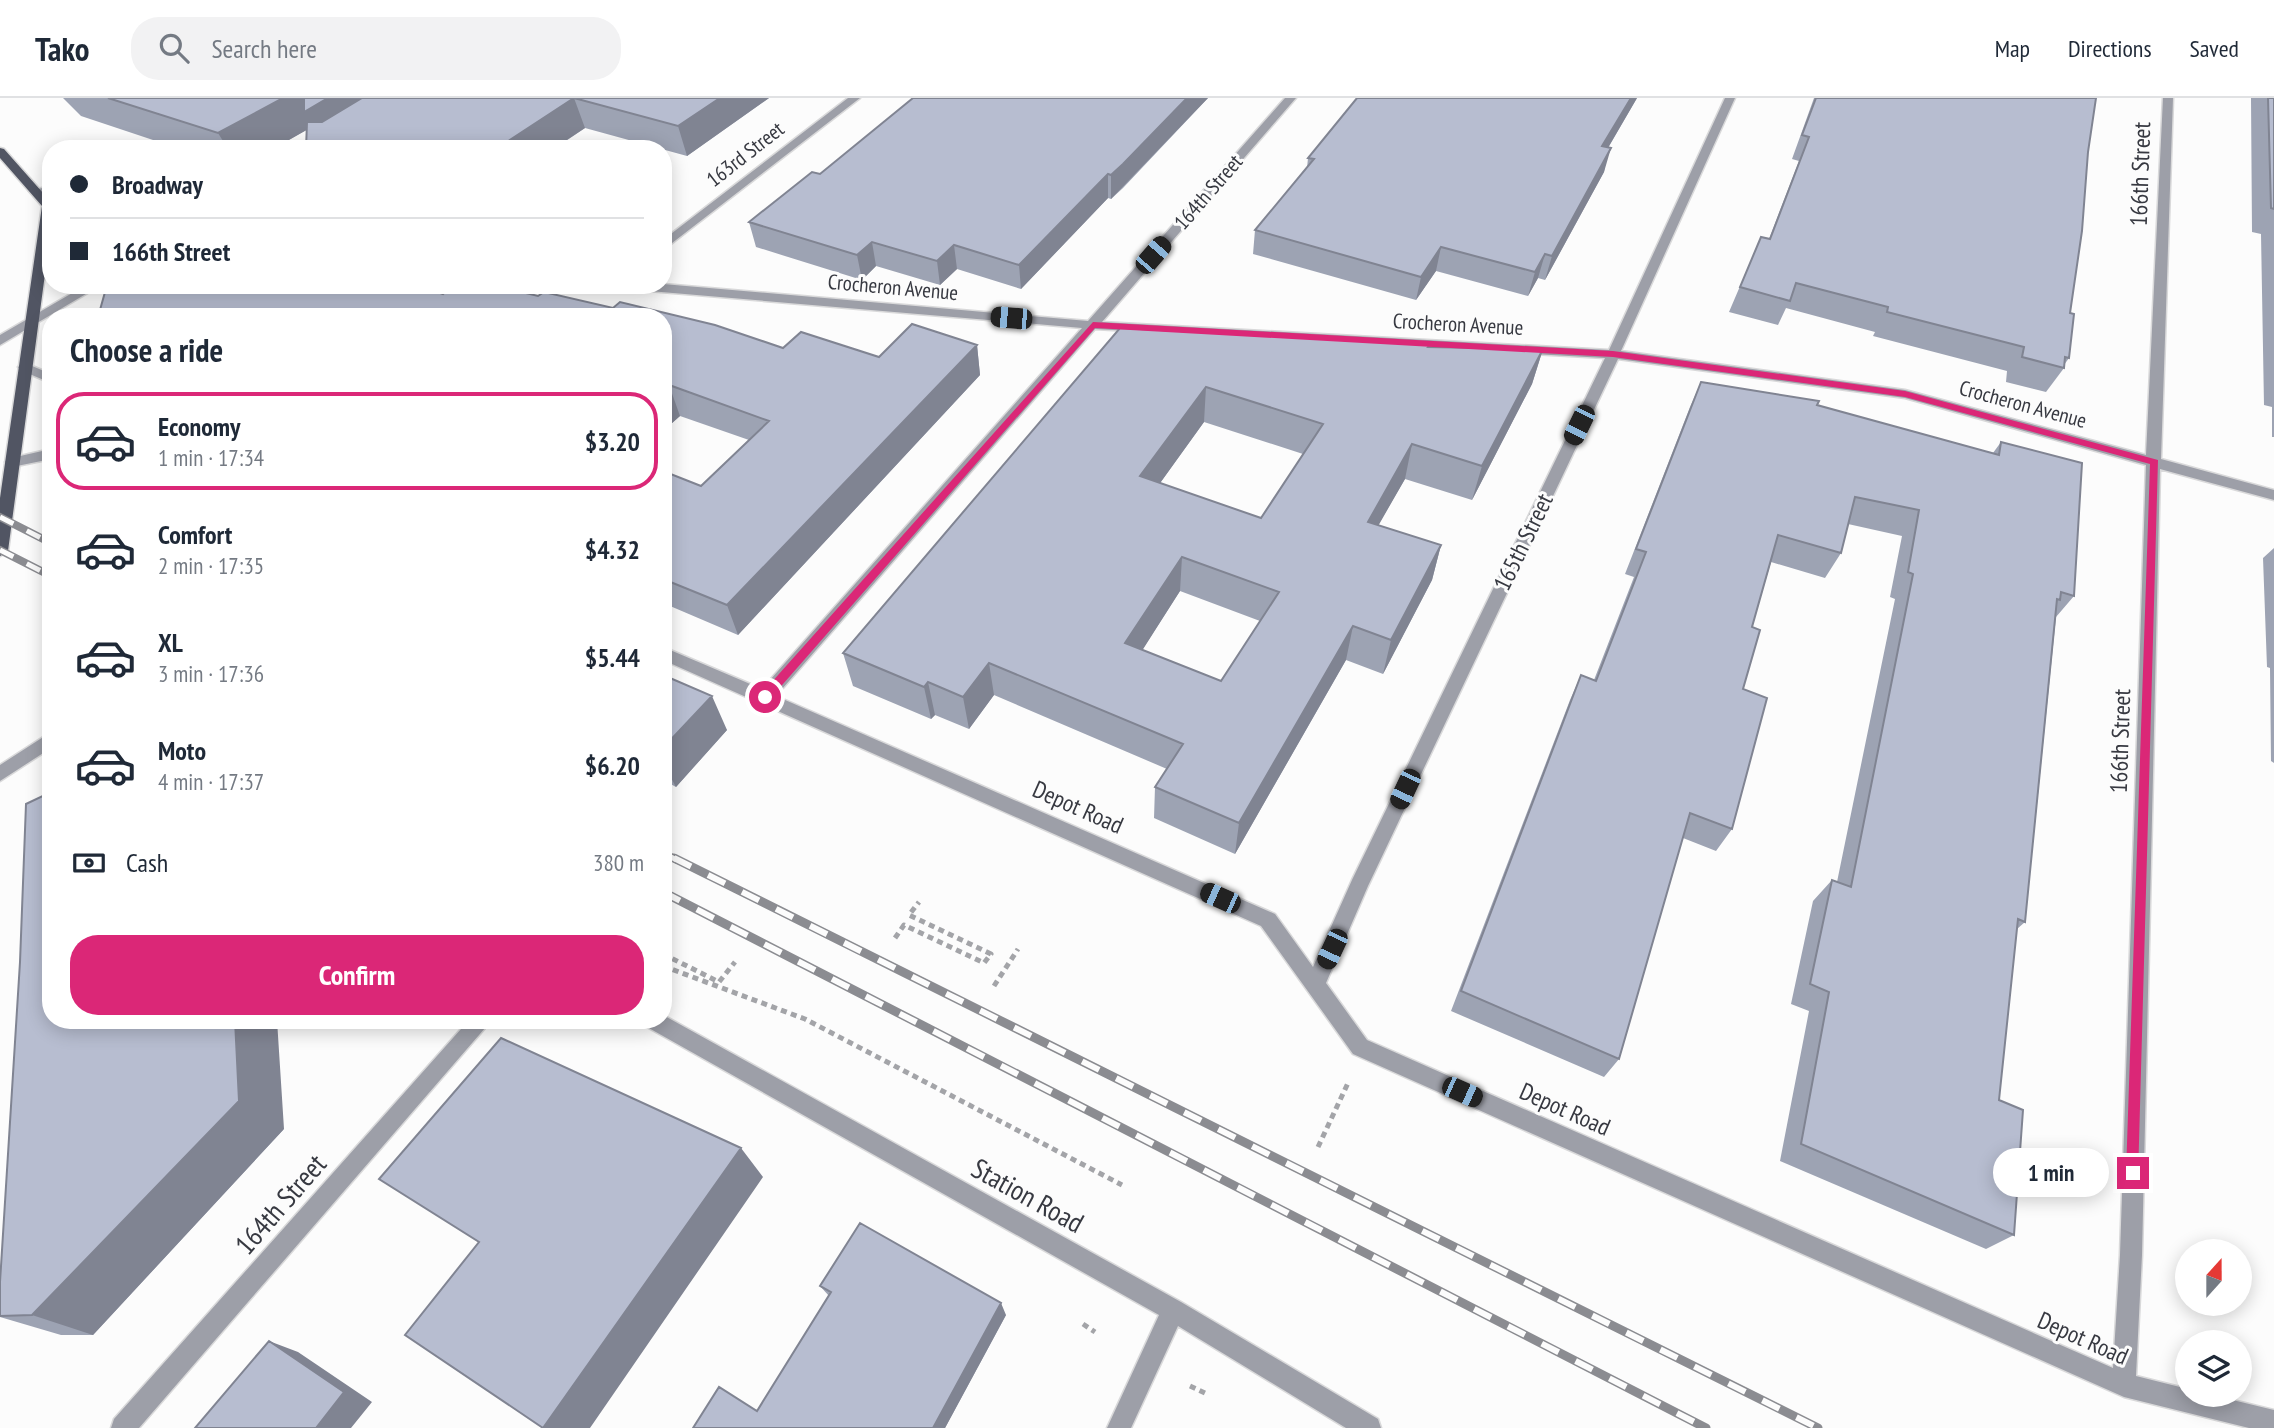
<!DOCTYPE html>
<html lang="en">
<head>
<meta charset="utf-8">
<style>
	body { margin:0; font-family:"PT Sans Narrow",sans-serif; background:#f2f2f3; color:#1f2937; height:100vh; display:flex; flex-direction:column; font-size:26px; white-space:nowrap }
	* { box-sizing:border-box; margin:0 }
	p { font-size:23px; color:#747a83 }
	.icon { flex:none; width:38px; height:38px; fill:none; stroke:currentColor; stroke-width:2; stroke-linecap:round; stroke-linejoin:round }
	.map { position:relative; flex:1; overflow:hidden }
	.sheet { position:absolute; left:42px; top:210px; width:630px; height:721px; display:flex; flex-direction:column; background:#fff; border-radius:28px; box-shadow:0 4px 18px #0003 }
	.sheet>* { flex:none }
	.banner { position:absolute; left:42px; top:42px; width:630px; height:154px; border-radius:28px; box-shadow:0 4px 18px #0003; display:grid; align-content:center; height:154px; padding:0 28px; background:#fff }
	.needle { width:46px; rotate:21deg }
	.fabs { position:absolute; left:2175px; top:1141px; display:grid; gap:14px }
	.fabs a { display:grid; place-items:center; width:77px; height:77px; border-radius:50%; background:#fff; box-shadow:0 4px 18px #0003; font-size:35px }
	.end { position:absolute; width:32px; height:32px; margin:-16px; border:9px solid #db2777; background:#fff; box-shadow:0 0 0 4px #fff }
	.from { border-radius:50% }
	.bubble { position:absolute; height:49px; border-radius:24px; background:#fff; box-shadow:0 4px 18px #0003; font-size:23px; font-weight:700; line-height:49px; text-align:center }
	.car { position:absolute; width:21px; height:42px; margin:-21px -10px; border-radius:9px; box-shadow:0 0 5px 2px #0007; background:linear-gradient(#222 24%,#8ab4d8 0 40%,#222 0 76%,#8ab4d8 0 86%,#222 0) }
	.banner b { display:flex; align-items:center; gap:24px; height:66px; font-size:26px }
	.banner b+b { border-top:2px solid #e0e1e3 }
	.banner i { width:18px; height:18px; background:#1f2937 }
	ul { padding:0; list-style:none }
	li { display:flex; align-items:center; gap:21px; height:98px; margin:0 14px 10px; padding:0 14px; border:4px solid transparent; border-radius:28px }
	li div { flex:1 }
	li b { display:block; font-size:26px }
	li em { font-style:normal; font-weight:700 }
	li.active { border-color:#db2777 }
	li>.icon { width:63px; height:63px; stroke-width:1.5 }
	h2 { padding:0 28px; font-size:32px; line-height:84px }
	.pay { display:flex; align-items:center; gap:18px; height:77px; padding:0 28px; font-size:26px }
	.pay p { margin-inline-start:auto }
	.action { display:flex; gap:14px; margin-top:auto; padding:14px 28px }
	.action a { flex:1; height:80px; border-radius:28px; background:#db2777; color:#fff; font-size:28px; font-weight:700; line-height:80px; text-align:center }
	header { display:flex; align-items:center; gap:42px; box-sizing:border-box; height:98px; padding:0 35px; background:#fff; border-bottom:2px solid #e0e1e3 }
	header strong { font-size:33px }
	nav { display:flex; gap:38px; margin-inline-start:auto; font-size:24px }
	.search { width:490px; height:63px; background:#f2f2f3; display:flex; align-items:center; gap:18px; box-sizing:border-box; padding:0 24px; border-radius:28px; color:#747a83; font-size:26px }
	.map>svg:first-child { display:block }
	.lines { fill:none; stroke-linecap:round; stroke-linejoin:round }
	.minor-casing { stroke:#d9d9da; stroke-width:3 }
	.major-casing { stroke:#d9d9da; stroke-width:3 }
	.path { stroke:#a3a4a8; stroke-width:5; stroke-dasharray:6 4.5; stroke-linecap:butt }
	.minor { fill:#9d9fa8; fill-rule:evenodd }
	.major { fill:#515563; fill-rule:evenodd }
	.rail-far1-casing { stroke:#8b8c91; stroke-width:8 }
	.rail-casing { stroke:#8b8c91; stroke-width:9 }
	.rail-far1 { stroke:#fcfcfc; stroke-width:5; stroke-dasharray:15; stroke-linecap:butt }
	.rail { stroke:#fcfcfc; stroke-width:6; stroke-dasharray:19; stroke-linecap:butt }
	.wall { fill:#9da3b3; fill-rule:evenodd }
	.shaded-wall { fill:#808492 }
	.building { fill:#b7bdd0; stroke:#808492; stroke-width:2; fill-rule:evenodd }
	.route { fill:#db2777 }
	.labels { text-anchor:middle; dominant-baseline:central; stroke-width:6; stroke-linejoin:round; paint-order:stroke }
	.far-street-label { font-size:21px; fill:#373941; stroke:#fcfcfc }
	.street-label { font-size:24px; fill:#373941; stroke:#fcfcfc }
	.near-street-label { font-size:28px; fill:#373941; stroke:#fcfcfc }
</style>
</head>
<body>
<header>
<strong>Tako</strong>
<div class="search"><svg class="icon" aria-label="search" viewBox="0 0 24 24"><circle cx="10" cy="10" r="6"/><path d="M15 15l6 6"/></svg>Search here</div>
<nav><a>Map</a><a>Directions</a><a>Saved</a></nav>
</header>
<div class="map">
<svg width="2274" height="1330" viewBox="0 0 2274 1330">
	<rect width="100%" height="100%" fill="#fcfcfc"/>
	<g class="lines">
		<defs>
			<path id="minor" d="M848,0H860L663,152V142Z
				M1285,0H1296L1102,224L1609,252L1725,0H1735L1621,253L1905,292L2146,357L2163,0H2173L2161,361L2274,392V402L2160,371L2142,1157L2136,1278L2188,1291V1297H2212L2274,1312V1330H2249L2124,1299L1353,956L1261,828L663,562V549L762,591L1082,230L626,191L620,187L663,186L1088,223ZM1095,231L1605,260L1352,782L1313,869L1275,816L776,598ZM1618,261L1905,300L2146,367L2120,1157L2113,1270L1367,942L1326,885L1368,788Z
				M51,88V95L35,96L29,93Z
				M86,187H101L0,247V237Z
				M25,265L51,276V285L20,272L18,269Z
				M51,351V361L12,369L5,364L7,361Z
				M51,634V650L0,683V667Z
				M663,917L1181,1204L1378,1321L1381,1330H1346L1178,1228L1131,1330H1107L1159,1217L647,929L644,922H663Z
				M469,922H492L139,1330H111L114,1321Z"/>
			<path id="major" d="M0,50L4,51L51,104V131L8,453L0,458V400L42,108L0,60Z"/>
		</defs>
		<use href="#minor" class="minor-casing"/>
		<use href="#major" class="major-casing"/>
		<path class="path" d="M895,840L904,827L984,865L991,856L909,817L919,804
			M663,856L719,884L735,864
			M663,868L805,921L1122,1087
			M994,888L1018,851
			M1318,1049L1348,985
			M1083,1226L1095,1234
			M1190,1288L1207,1296"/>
		<use href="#minor" class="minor"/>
		<use href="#major" class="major"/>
		<defs>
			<path id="rail-far1" d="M0,419L51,445
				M0,452L51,478
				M663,755L677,762"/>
			<path id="rail" d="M674,760L1818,1330
				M663,794L1706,1330"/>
		</defs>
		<use href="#rail-far1" class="rail-far1-casing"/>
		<use href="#rail" class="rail-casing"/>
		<use href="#rail-far1" class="rail-far1"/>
		<use href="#rail" class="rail"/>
	</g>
	<path class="wall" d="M63,0H769L687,58L585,30L554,51H306V32L273,51H180L81,18Z
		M913,0H1208L1123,90L1111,101L1108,100L1021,191L957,171L940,187L876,168L862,182L756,149L749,124L820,76Z
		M1637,0L1608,50L1604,74L1545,182L1538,180L1528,198L1436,173L1416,202L1253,156L1255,132L1307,70L1308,60Z
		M1814,0H2096L2088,54L2070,215L2069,260L2064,267V270L2046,294L2006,284L2007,273L1873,238L1875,234L1786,210L1778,227L1729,214L1761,139L1769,141L1799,63L1792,61Z
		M2251,0H2274V339H2272V309L2264,307L2261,136L2252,134Z
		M107,187H419L443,196L453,187H493L538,198L544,194L613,210L620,204L715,227L783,250L801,234L879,259L912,226L977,247L980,277L738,537L663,505V373L701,388L749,342L680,318L663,333V219H98Z
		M1120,230L1430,246V249L1543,251L1532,286L1472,402L1405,381L1378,427L1441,447L1432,482L1383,576L1346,562L1235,756L1154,720L1155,689L1167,671L994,597L969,631L935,617L931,621L853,588L843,555ZM1204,324L1303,356L1261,420L1160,385ZM1180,493L1260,523L1221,583L1142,552Z
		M1701,284L1993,355L2001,344L2074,498L2056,519L2025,824L2017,831L1999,1002L2014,1137L1986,1151L1780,1063L1809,913L1791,906L1813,803L1832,782L1837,784L1895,501L1890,499L1902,438L1848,426L1841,455L1825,480L1771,464L1752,529L1743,591L1732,731L1716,753L1683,740L1619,961L1604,979L1451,913L1570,602L1581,577L1594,582L1634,479L1625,476L1690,309Z
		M2274,450V665L2271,663L2270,570L2267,569L2263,460Z
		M663,577L727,632L676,689L663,682Z
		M284,1031L93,1237H61L0,1219V1184Z
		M820,1188L1006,1217L945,1330H693L757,1313L829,1198Z"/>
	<path class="shaded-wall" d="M283,0H385L312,29L273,51H228L218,35Z
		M574,0L585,30L553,51H496Z
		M720,0H769L687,58L678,28Z
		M1187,0H1208L1111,101V77Z
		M1631,0H1637L1595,72L1602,48Z
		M1611,50L1604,74L1545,182L1552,158Z
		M1108,76V100L1021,191L1019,167Z
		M872,144L876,168L862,182L857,157Z
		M954,147L957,171L940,187L937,163Z
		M1441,149L1436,173L1416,202L1421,179Z
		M1545,156L1538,180L1528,198L1535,174Z
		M977,247L980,277L738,537L727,507Z
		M1543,251L1532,286L1472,402L1482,368Z
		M669,287L680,318L663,333V292Z
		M1206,289L1204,324L1140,413V378Z
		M1412,346L1405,381L1361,458L1368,424Z
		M1441,447L1432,482L1383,576L1391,542Z
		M1182,459L1180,493L1126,578L1125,545Z
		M1353,528L1346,562L1235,756L1239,725Z
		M989,565L994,597L969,631L963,599Z
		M928,584L935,617L931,621L924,589Z
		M712,598L727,632L676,689L663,665V650Z
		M235,922H277L284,1031L93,1237L32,1217Z
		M741,1050L763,1079L590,1330H543Z
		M1001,1205L1006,1217L945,1330H933Z
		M269,1243L298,1254L372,1304L351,1330H316Z"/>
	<path class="building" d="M108,0H283L218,35Z
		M304,0H328L304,14Z
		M362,0H720L678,28L574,0L496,51H306L307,24H322Z
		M913,0H1187L1123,66L1111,77L1108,76L1019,167L954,147L937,163L872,144L857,157L749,124L812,74L820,76Z
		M1357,0H1631L1602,48L1611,50L1552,158L1545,156L1535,174L1441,149L1421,179L1255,132L1314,61L1308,60Z
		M1816,0H2096L2088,54L2082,133L2070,215L2074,216L2069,260L2065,259L2064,270L2022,259L2024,249L1887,214L1888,209L1796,185L1790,203L1740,189L1761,139L1770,141L1809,39L1802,37Z
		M2268,0H2274V111L2271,110Z
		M107,187H419L443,196L453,187H493L538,198L544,194L613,210L620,204L715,227L783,250L801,234L879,259L912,226L977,247L727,507L663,481V373L701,388L769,323L669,287L663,292V219H98Z
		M1120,230L1430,246L1428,249L1543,251L1482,368L1412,346L1368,424L1441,447L1391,542L1353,528L1239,725L1155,689L1183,646L989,565L963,599L928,584L924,589L843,555ZM1206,289L1323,326L1261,420L1140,378ZM1182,459L1279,494L1221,583L1125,545Z
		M1701,284L1819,303L1817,307L1999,357L2001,344L2082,365L2074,498L2061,494L2060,502L2057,501L2025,824L2018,821L1999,1002L2023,1012L2014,1137L1801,1046L1829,894L1810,886L1832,782L1851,789L1913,476L1908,474L1919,412L1855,399L1841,455L1778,437L1752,529L1760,532L1743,591L1767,600L1732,731L1690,715L1619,961L1461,893L1581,577L1596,583L1646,454L1636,451Z
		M663,577L712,598L663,650Z
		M51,694V922H235L239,1003L32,1217L0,1218V1184L20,864L26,706Z
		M501,940L741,1050L543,1330L405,1237L479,1144L379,1081Z
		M860,1125L1001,1205L933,1330H693L719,1289L757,1313L831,1194L820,1188Z
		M269,1243L344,1294L316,1330H195Z"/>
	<path class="route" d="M1093,224L1613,253L1905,293L2158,362L2138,1080L2133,1082L2126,1075L2150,366L1905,299L1613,259L1095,230L769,602H761V596Z"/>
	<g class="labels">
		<g class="far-street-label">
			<text transform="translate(745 56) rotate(-38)">163rd Street</text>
			<text transform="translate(1208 94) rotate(-49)">164th Street</text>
			<text transform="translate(893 189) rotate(5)">Crocheron Avenue</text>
			<text transform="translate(1458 226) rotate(3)">Crocheron Avenue</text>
			<text transform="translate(2023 306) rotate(15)">Crocheron Avenue</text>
		</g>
		<g class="street-label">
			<text transform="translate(2140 76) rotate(-88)">166th Street</text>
			<text transform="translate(1523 444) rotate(-64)">165th Street</text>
			<text transform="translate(2120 643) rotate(-88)">166th Street</text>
			<text transform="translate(1078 709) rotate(24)">Depot Road</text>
			<text transform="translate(1565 1011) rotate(24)">Depot Road</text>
			<text transform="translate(2083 1240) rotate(24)">Depot Road</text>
		</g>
		<g class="near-street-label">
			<text transform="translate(1028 1097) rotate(29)">Station Road</text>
			<text transform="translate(280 1106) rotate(-49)">164th Street</text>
		</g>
	</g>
</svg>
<div class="fabs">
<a><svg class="needle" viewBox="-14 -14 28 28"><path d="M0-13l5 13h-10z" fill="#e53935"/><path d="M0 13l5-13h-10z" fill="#747a83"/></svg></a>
<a><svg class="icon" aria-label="layers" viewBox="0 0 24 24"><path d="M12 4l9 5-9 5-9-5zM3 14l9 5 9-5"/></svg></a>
</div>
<i class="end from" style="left:765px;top:599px"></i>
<i class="end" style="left:2133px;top:1075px"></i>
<div class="bubble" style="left:1993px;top:1050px;width:116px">1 min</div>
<i class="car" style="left:1153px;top:157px;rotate:41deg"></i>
<i class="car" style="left:1011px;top:220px;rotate:275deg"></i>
<i class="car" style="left:1579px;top:327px;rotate:206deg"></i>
<i class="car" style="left:1405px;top:691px;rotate:205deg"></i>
<i class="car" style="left:1220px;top:800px;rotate:294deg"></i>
<i class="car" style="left:1332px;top:851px;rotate:205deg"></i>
<i class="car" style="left:1462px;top:994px;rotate:114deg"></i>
<div class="banner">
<b><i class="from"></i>Broadway</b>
<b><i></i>166th Street</b>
</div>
<section class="sheet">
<h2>Choose a ride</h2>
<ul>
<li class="active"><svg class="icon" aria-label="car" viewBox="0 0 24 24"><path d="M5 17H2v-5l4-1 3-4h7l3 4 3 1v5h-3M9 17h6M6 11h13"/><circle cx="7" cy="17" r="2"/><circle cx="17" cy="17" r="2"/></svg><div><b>Economy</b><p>1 min · 17:34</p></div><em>$3.20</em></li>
<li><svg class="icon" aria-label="car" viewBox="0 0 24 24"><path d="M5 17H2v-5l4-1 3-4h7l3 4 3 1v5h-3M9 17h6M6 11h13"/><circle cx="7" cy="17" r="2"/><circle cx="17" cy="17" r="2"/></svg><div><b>Comfort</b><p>2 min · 17:35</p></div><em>$4.32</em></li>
<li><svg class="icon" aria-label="car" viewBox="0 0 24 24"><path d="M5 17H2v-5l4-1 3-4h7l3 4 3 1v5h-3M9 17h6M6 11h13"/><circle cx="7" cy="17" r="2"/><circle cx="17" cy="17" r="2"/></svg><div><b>XL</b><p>3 min · 17:36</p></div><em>$5.44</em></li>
<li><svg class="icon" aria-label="car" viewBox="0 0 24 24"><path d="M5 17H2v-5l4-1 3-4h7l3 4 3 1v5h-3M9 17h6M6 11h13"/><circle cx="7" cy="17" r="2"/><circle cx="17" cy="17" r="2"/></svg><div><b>Moto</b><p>4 min · 17:37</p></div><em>$6.20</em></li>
</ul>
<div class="pay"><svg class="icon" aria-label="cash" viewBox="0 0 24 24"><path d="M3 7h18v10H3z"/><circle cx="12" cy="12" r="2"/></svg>Cash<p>380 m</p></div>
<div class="action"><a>Confirm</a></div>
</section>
</div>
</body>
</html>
